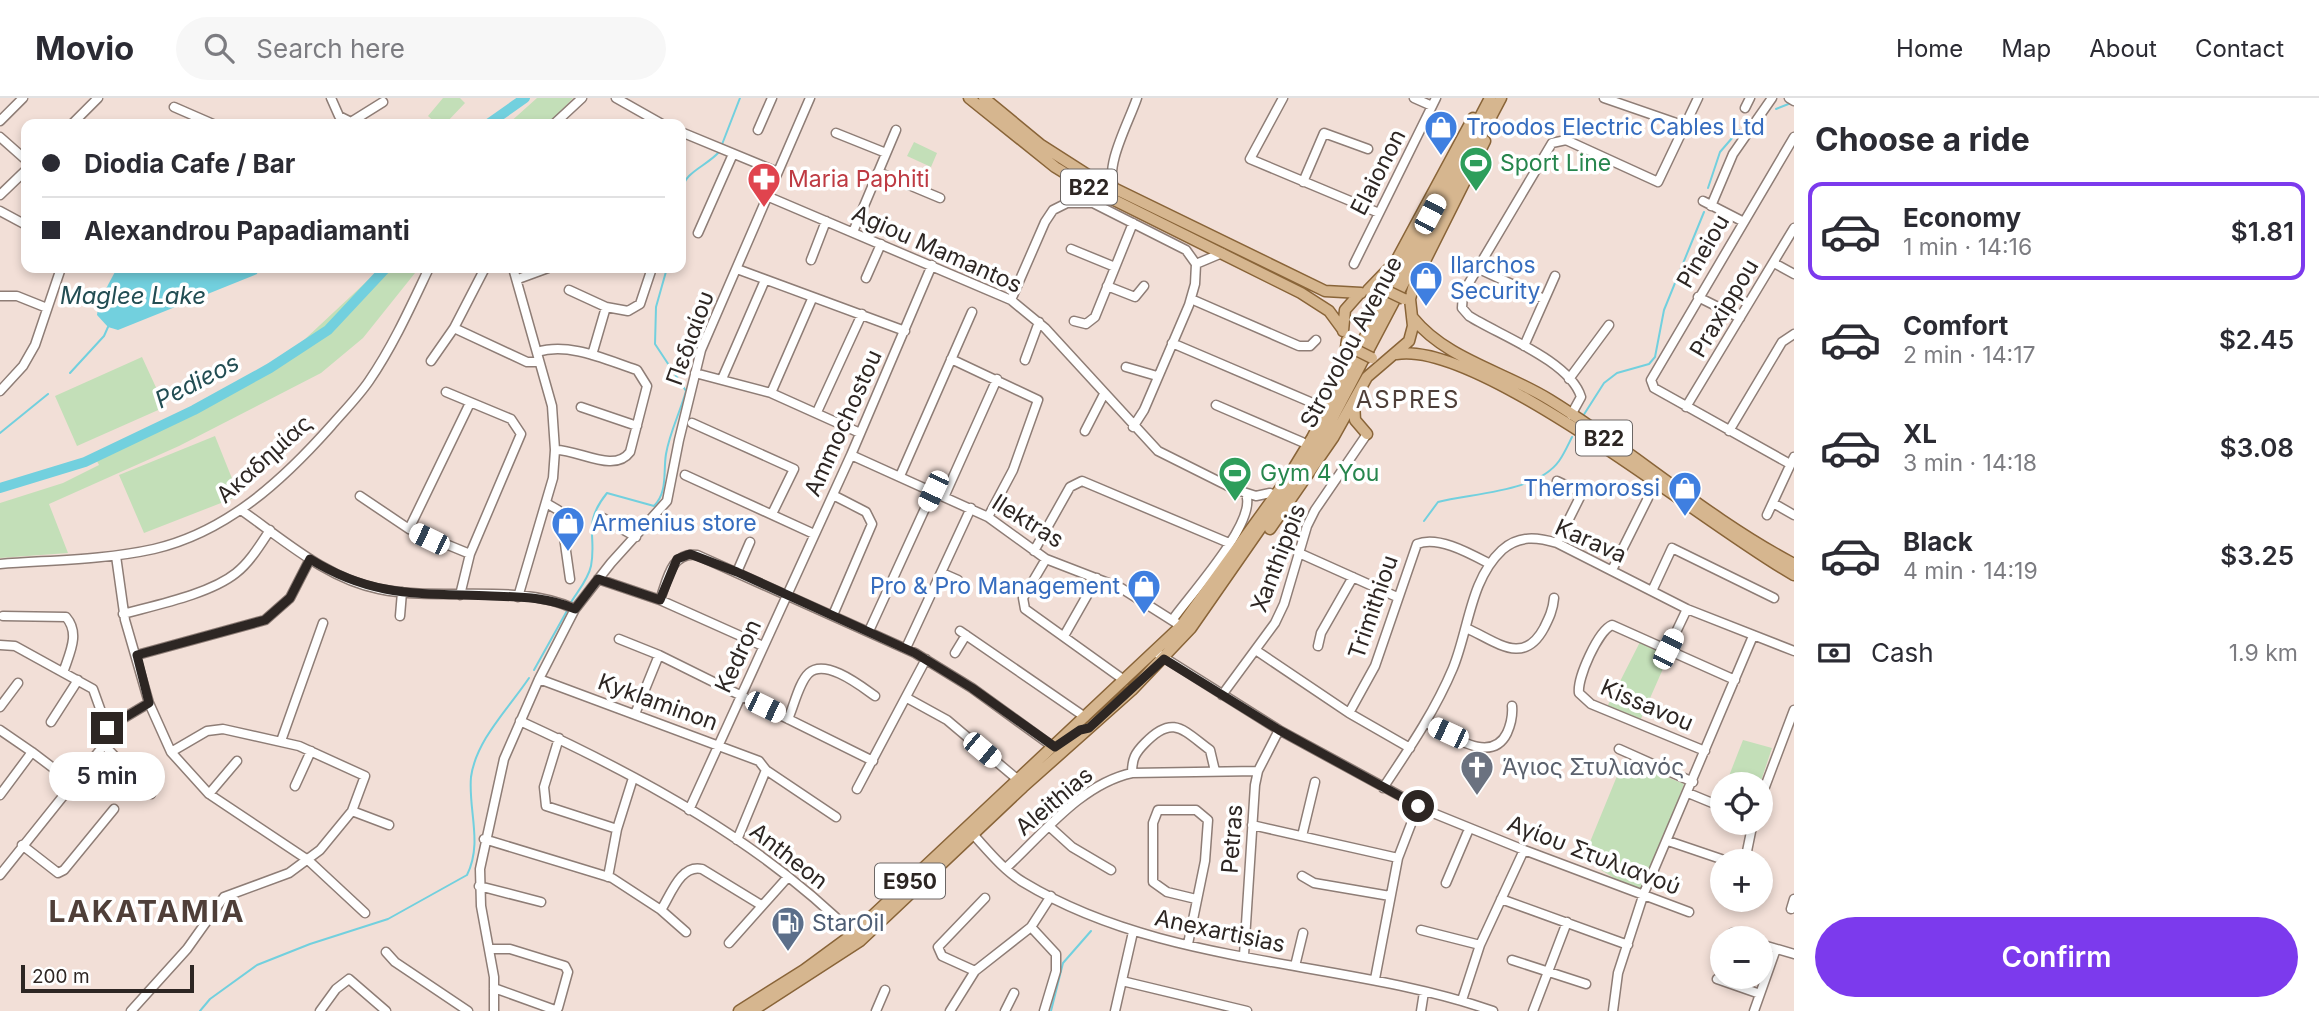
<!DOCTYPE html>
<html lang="en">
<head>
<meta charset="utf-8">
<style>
	body { margin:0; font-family:Inter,sans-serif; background:#f7f7f7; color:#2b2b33; height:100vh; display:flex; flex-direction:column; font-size:26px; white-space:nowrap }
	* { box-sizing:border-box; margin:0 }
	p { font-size:23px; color:#7c7c81 }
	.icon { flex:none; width:38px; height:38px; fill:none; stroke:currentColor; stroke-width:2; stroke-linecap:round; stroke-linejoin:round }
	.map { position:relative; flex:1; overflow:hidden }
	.panel { display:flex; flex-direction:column; background:#fff; width:525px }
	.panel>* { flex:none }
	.guide { position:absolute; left:21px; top:21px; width:665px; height:154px; border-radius:14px; box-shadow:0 4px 10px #0003; display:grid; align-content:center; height:154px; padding:0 21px; background:#fff }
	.buttons { position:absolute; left:1710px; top:674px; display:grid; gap:14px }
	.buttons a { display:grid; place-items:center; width:63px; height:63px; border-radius:50%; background:#fff; box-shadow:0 4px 10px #0003; font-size:35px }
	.scale { position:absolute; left:21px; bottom:18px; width:173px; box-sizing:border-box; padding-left:7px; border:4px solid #2d2623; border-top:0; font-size:19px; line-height:24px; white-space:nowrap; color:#2d2623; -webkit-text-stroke:5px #fff; paint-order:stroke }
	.end { position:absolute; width:32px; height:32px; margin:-16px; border:9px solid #2d2623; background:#fff; box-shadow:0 0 0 4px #fff }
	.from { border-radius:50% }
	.bubble { position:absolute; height:49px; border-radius:24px; background:#fff; box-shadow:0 4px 10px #0003; font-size:23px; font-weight:600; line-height:49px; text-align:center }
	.car { position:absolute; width:21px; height:42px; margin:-21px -10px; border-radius:9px; box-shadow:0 0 5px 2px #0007; background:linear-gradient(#fff 24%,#345 0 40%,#fff 0 76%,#345 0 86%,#fff 0) }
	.guide b { display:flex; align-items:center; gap:24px; height:66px; font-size:26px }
	.guide b+b { border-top:2px solid #e1e1e2 }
	.guide i { width:18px; height:18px; background:#2b2b33 }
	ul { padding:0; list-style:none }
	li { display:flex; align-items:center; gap:21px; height:98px; margin:0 14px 10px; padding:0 7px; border:4px solid transparent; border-radius:14px }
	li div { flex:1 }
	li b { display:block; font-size:26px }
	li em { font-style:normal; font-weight:600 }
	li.selected { border-color:#7c3aed }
	li>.icon { width:63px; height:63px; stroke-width:1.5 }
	h2 { padding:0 21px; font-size:32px; line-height:84px }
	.pay { display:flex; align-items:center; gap:18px; height:77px; padding:0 21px; font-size:26px }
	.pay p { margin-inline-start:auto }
	.cta { display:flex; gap:14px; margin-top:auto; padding:14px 21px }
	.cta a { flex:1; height:80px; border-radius:42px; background:#7c3aed; color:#fff; font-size:28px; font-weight:600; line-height:80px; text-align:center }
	header { display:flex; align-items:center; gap:42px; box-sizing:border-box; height:98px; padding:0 35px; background:#fff; border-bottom:2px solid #e1e1e2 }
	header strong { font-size:33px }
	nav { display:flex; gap:38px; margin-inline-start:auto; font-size:24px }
	.search { width:490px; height:63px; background:#f7f7f7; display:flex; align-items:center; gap:18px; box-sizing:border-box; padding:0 24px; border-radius:38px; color:#7c7c81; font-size:26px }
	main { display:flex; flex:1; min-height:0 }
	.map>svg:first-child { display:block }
	.green { fill:#c3dfb8 }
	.water { fill:#72d0de }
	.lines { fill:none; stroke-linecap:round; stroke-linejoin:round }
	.stream { stroke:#72d0de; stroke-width:2 }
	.river { stroke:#72d0de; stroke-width:10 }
	.minor-casing { stroke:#8e7d76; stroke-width:11 }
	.major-casing { stroke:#896438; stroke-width:13 }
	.minor { stroke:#fff; stroke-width:8 }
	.major { stroke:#d6b68f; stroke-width:10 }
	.major-bridge-casing { stroke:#896438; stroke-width:13; stroke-linecap:butt }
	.major-bridge { stroke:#d6b68f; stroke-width:10 }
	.route { stroke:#2d2623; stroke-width:9 }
	.labels { text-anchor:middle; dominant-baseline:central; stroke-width:7; stroke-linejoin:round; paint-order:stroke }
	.shield { fill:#fff; stroke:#6c6765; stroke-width:2 }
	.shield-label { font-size:21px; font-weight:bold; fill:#2d2623 }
	.shop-label { font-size:23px; fill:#366cbe; stroke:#fff; text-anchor:start }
	.leisure-label { font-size:23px; fill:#27864d; stroke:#fff; text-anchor:start }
	.street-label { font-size:23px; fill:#2d2623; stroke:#fff }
	.health-label { font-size:23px; fill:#be3a42; stroke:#fff; text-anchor:start }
	.worship-label { font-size:23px; fill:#5b616d; stroke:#fff; text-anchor:start }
	.service-label { font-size:23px; fill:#4e5e75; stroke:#fff; text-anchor:start }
	.water-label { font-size:24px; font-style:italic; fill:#224d53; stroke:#fff }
	.neighbourhood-label { font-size:24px; letter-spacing:2px; fill:#4f3f39; stroke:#fff }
	.district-label { font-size:30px; font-weight:bold; letter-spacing:2px; fill:#4f3f39; stroke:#fff }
</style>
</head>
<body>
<header>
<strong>Movio</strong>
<div class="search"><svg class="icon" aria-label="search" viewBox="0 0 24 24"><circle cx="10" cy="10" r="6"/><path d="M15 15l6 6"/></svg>Search here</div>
<nav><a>Home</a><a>Map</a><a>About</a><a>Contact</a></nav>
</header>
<main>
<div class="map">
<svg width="1794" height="913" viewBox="0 0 1794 913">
	<rect width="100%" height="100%" fill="#f2dfd7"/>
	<path class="green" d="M443,0H460L465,5L445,26H437L428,18Z
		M537,0H573L549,26H508Z
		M914,44L937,55L931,69L907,58Z
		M381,170H419L363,240L321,275L179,348L49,406L68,455L0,460V405L63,385L99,367L97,363L215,305L273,271Z
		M142,259L165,309L77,348L55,298Z
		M215,338L239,398L144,435L119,377Z
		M1641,542L1669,557L1640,623L1607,609Z
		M1743,642L1772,650L1760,686L1727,683Z
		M1624,661L1684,686L1642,797L1583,761Z"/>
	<path class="water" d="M117,170H259L257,176L118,232L108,229L97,217L99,204Z"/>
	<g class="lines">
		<path class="stream" d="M1776,11L1791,5
			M721,49L740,0
			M1708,90L1720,54L1739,32
			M681,143C690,123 672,95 689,78C698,69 710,64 719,54
			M70,275L104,238L108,229
			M1583,318L1604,285L1617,275L1649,266L1655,259L1664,212L1704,114
			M0,335L48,296
			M1424,423L1438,404C1473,395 1537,394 1559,363C1564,356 1568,347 1572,339
			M570,506C577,494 588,482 591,468C597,437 582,426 607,395L654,408C668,394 663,374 666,356C670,333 680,315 686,293L655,246L656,209L667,170
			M534,572L568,511
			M200,913L210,901L257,867L310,846L388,821L467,777C483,745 468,712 471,679C476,642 509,610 529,580
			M1051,913L1063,865L1091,833"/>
		<path class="river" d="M488,26L525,0
			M0,390L85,364L194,312L270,270L328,232L386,170"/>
		<defs>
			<path id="minor" d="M331,0L339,18L351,24L383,4
				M616,0L662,26
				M1283,0L1250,61L1379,115
				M1414,0L1432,8
				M1604,0L1685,28
				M1789,0L1794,3
				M174,9L213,26
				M1745,10L1750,0
				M0,23L23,0
				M72,26L98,0
				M554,26L582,0
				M758,32L772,0
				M681,34L778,74
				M836,35L886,55
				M0,39L26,62
				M878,74L940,100
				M1303,84L1324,35L1368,51
				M1115,91C1103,70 1129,24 1137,0
				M0,97L26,72
				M769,99L1011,202L1045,230L1158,353L1234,391L1256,398L1270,395
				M1703,103L1742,123
				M1711,108L1733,56L1772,0
				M0,113L26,127
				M853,134L896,32
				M698,135L733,56
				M1071,151L1115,169
				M811,162L826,123
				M1774,165L1794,176
				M1196,166L1222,155
				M1354,166L1436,0
				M513,170L552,308L555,352L553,380L518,499
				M1477,170L1544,201
				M737,171L905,233
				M866,180L881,146
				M518,181L548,170
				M1107,188L1135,199L1144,188
				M569,192L606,209L628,213L640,206L652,170
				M0,198H17L47,210
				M1698,199L1740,220
				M1191,201L1299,248H1310L1316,242
				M1011,202L1045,124L1053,112L1067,105H1093L1186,152L1196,166L1195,186L1189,207L1144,312L1133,329
				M1074,223L1086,226L1095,219L1133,125
				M454,230L527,264H539
				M1172,245L1322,309
				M1524,248L1555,178
				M537,254C570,244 606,262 637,272L647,288L630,354C614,376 578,351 555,352
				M592,257L606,209
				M951,261L1038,302L1013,372L988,419
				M1025,262L1039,224
				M431,263L454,230L485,170
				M1126,269L1157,278
				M695,275L771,295L860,335
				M722,281L765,182
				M1569,281L1609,227
				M0,293L23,268L35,247L61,170
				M446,294L511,321L521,336L470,456L460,497
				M771,295L812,201
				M1216,307L1302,344
				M581,309L637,328
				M1686,309L1794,130
				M817,314L862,216
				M1571,317L1581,299C1570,263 1499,237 1469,218L1462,210L1463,195L1552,45L1566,42L1658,84L1698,0
				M692,325L794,371L772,416
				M1085,333L1104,296
				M1729,333L1782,244L1794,236
				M851,357L988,419L1046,461L1121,490L1181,528
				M1790,366L1654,290L1651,282L1794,39
				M685,377L814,436
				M900,378L972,214
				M833,397L866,414L872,426L833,517
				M945,397L997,281
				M360,398L409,431L470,456
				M546,405L558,412L561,418L570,481
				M1773,405L1794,417
				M241,412C284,442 327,481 379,491C442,504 516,484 575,511
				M1767,417L1794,359
				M603,420L636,439
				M409,431L470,305
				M1557,445L1582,395L1557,383
				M1034,453L1070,389L1082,383L1229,445
				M1299,455L1397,499
				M116,458L125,522L149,605L171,654L209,696L308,762L365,815
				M1046,461L1023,500L1025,511L1124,582
				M0,466C51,462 104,462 154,451C227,434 283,382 331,328C344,313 358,299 369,283C393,248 411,208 429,170
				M1612,472L1648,400L1649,382
				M737,474L750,444
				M942,475L958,482
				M598,481L660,502L763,548
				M1652,493L1672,450L1774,500
				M660,502C667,483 671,453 697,457L915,555L972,590L1052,648C1067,649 1074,631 1089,630
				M123,516C156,507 210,496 236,475C250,464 260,447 270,432
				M3,518L66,519C80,535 70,554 64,572
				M400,518L402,494
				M1173,521C1191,496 1252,429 1247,400
				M1466,530C1496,543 1523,569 1544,530C1549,520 1553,512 1554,500
				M869,533L933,393
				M960,533L1085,619
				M1064,538L1097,480
				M619,541L659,557L873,663
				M0,547L15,548L93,591L107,630
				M1318,548L1321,535L1353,479
				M906,550L971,410
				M1668,551L1687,511
				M1257,553L1349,615L1410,650
				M1155,554L1279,632L1428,713L1524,752L1689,814
				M955,555L966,537
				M137,557L265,522L290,500L310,461
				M539,581L759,663L766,672L836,719
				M1222,597L1275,525L1284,506L1307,428L1315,412L1367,336
				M907,600L947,622L1017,681
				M0,609L18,585
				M1349,615L1375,568L1417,446C1438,437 1471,456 1490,466
				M635,616L659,557
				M788,621C794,608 799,584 809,575C826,560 862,589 875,598
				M520,623C640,678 764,745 857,840
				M51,624L78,582
				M1426,625C1449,636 1491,668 1507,635C1511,626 1513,619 1512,608
				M0,632L32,654L0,697
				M559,640L544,689L546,708L617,731
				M281,643L323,525
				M104,647L151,696
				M1619,651L1693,684
				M1705,653L1591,606L1579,595C1577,580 1598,533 1612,527L1735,582
				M32,654L73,685
				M1132,675C1132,661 1135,655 1145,645C1173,616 1183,632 1210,652L1215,673
				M295,688L311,653
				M1383,690C1409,651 1435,613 1453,570C1469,531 1470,482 1502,452C1519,437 1537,439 1557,445L1687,511L1794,553
				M857,691L926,561
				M1688,695L1722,709
				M209,696L237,663
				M1760,702L1794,612
				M689,712L851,357L932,167
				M352,713L389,727
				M1252,727L1398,760
				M1050,729L1072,749L1111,772
				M970,733C986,750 1002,771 1023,784C1165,870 1340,860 1493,913
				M1302,738L1315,684
				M484,741L612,780L661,812L686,834
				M737,742L766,672
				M1668,743L1727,763
				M22,747L58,775L64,772L114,711
				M1745,763L1753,724
				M1006,770C1043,736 1081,686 1132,675L1258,673
				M0,777L104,647L107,630L149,605
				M1302,778L1314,785L1390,798
				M608,779L617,731L633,680
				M1446,785L1469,731
				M479,788L541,804
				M1501,801L1628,847
				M1791,811L1794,801
				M661,812C671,796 681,766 702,771L761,807
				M1031,829L1056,856V873L1044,913
				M1421,832L1480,847
				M1732,835L1745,840
				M729,845L787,780
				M1188,846L1205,763L1208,722L1196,712H1158L1153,725V784L1167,794L1196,801
				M1760,846L1794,856
				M489,851H510L565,868L568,874L558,910L555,912
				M386,854L395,864L468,913
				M1244,857L1255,687L1258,673L1279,632
				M1512,862L1586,886
				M1295,868L1303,835
				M975,873L942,858L938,849L985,800
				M1375,881L1398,760L1418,708
				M1717,881L1760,896
				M1122,883L1247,913
				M494,890L555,912
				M1462,902L1480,847L1524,752
				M131,913L187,851L224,799L289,775L320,752L352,713L365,678L299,648L223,631L207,633L171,654
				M320,913L336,891L349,881L386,913
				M494,913V879L481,808L480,771L504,661L539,581L575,511L611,465L667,403L679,342L701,252L810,0
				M876,913L885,892
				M950,913L975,873L1031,829L1051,798
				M1005,913L1014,895
				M1115,913L1133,834
				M1421,913L1424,894
				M1533,913L1567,824
				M1613,913L1618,875L1644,795L1753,538
				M1754,913L1776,851"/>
			<path id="major" d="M969,0L1055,69L1086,88L1301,195L1329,213L1343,232
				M984,0L1041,47L1091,79L1325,193L1361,195
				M1368,192L1396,163L1473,20
				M1413,220C1446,261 1505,274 1550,302C1633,353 1707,420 1794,466
				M1343,233L1345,212L1360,195
				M1396,256C1481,241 1709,430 1794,477
				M1354,304L1355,322L1367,336
				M1319,314L1344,265L1347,242
				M1270,431L1333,340L1367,279L1409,243L1413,228L1410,201L1415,183L1485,43
				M739,913L804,872L853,836L1181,528L1287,381L1312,340L1490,0
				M752,913L860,843L1023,689L1132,592L1191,530L1319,346L1501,0"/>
		</defs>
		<use href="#minor" class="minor-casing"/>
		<use href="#major" class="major-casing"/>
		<use href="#minor" class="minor"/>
		<use href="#major" class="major"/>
		<defs>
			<path id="major-bridge" d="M1381,190L1404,201
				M1354,251L1372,260"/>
		</defs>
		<use href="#major-bridge" class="major-bridge-casing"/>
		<use href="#major-bridge" class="major-bridge"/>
	</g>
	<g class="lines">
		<path class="route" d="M107,630L149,605L137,557L265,522L290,500L310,461C373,500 420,495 491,498C521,499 548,499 575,511L598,481L660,502L677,461L690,456L737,474L915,555L972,590L1055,649L1080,632L1089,630L1164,561L1279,632L1418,708"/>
	</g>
	<defs>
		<symbol id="shop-pin" viewBox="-11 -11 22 30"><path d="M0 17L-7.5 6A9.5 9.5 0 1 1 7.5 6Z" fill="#3f7fe0" stroke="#fff"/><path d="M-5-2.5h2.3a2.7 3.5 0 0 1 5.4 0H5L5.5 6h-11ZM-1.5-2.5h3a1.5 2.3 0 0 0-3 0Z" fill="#fff"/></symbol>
		<symbol id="stadium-pin" viewBox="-11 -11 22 30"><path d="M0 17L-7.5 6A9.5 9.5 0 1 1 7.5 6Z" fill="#2e9e5b" stroke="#fff"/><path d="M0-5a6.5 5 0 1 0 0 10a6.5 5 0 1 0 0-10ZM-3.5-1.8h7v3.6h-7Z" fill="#fff"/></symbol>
		<symbol id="pharmacy-pin" viewBox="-11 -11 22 30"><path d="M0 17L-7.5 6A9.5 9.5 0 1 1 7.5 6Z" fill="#e0444e" stroke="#fff"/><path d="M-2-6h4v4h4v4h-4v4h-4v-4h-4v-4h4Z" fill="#fff"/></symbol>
		<symbol id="church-pin" viewBox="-11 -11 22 30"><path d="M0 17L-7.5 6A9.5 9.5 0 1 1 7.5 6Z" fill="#6b7280" stroke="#fff"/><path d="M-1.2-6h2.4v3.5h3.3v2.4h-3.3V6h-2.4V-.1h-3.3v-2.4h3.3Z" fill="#fff"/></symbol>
		<symbol id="fuel-pin" viewBox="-11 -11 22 30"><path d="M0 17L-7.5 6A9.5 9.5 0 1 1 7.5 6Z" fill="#5c6f8a" stroke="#fff"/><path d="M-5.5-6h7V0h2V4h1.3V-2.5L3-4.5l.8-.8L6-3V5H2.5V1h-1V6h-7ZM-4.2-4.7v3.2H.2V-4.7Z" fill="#fff"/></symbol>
	</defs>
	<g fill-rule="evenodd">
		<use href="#shop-pin" x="1422" y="10" width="38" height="52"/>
		<use href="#stadium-pin" x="1457" y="46" width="38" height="52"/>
		<use href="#pharmacy-pin" x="745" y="62" width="38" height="52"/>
		<use href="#shop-pin" x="1407" y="161" width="38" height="52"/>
		<use href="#stadium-pin" x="1216" y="356" width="38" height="52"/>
		<use href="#shop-pin" x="1666" y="371" width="38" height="52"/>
		<use href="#shop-pin" x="549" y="406" width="38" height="52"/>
		<use href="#shop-pin" x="1125" y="469" width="38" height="52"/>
		<use href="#church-pin" x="1458" y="650" width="38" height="52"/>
		<use href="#fuel-pin" x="769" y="806" width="38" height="52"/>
	</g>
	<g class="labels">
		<g class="shield">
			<rect x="1061" y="71.5" width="56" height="35" rx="5"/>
			<rect x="1576" y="322.5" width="56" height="35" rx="5"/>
			<rect x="875" y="765.5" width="70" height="35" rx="5"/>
		</g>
		<g class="shield-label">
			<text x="1089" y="89">B22</text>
			<text x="1604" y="340">B22</text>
			<text x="910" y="783">E950</text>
		</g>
		<g class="shop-label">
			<text x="1466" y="29">Troodos Electric Cables Ltd</text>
			<text x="1450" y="167">Ilarchos<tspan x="1450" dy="26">Security</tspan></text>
			<text x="1660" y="390" text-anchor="end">Thermorossi</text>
			<text x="592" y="425">Armenius store</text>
			<text x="1120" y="488" text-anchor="end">Pro &amp; Pro Management</text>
		</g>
		<g class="leisure-label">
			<text x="1500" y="65">Sport Line</text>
			<text x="1260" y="375">Gym 4 You</text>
		</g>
		<g class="street-label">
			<text transform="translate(1378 74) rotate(-63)">Elaionon</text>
			<text transform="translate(937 151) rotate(24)">Agiou Mamantos</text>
			<text transform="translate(1703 153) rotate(-60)">Pineiou</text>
			<text transform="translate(1724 210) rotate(-59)">Praxippou</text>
			<text transform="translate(690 240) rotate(-70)">Πεδιαίου</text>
			<text transform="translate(1351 244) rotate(-62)">Strovolou Avenue</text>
			<text transform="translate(843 325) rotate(-66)">Ammochostou</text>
			<text transform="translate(264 361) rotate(-42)">Ακαδημίας</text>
			<text transform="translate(1028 423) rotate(32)">Ilektras</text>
			<text transform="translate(1591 443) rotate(24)">Karava</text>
			<text transform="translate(1278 460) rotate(-69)">Xanthippis</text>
			<text transform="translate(1373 509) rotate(-71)">Trimithiou</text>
			<text transform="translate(738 558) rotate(-65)">Kedron</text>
			<text transform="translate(658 604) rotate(20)">Kyklaminon</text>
			<text transform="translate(1647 607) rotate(23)">Kissavou</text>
			<text transform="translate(1054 703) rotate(-40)">Aleithias</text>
			<text transform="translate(1232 741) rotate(-86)">Petras</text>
			<text transform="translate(1594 757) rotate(21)">Αγίου Στυλιανού</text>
			<text transform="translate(789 758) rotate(38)">Antheon</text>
			<text transform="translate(1220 833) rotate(12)">Anexartisias</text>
		</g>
		<g class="health-label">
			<text x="788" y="81">Maria Paphiti</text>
		</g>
		<g class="worship-label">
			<text x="1502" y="669">Άγιος Στυλιανός</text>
		</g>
		<g class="service-label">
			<text x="812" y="825">StarOil</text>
		</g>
		<g class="water-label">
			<text x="133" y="197">Maglee Lake</text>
			<text transform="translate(197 283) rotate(-27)">Pedieos</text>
		</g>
		<g class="neighbourhood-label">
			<text x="1408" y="301">ASPRES</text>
		</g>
		<g class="district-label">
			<text x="147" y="813">LAKATAMIA</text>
		</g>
	</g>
</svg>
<div class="buttons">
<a><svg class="icon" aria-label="locate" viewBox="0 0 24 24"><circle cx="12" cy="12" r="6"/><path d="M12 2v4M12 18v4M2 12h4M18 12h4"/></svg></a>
<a>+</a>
<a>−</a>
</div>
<div class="scale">200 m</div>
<i class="end from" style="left:1418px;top:708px"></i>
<i class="end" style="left:107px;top:630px"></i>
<div class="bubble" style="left:49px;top:654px;width:116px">5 min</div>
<i class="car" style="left:1430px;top:116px;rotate:28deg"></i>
<i class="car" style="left:933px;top:393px;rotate:205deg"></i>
<i class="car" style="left:429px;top:441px;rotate:296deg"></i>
<i class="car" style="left:1668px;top:551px;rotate:26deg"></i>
<i class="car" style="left:765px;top:609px;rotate:116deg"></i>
<i class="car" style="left:1448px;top:635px;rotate:295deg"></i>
<i class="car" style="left:982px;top:652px;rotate:130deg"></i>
<div class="guide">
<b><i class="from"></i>Diodia Cafe / Bar</b>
<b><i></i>Alexandrou Papadiamanti</b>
</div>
</div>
<section class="panel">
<h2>Choose a ride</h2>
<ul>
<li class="selected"><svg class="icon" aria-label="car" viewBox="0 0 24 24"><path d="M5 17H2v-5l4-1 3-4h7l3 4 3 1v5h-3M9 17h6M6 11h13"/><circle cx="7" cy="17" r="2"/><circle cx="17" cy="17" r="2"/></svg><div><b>Economy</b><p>1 min · 14:16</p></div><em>$1.81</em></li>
<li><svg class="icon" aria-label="car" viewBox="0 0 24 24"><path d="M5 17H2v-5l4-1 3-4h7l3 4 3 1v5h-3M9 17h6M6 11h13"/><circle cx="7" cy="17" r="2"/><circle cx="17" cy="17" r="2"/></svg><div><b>Comfort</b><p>2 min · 14:17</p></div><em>$2.45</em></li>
<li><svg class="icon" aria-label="car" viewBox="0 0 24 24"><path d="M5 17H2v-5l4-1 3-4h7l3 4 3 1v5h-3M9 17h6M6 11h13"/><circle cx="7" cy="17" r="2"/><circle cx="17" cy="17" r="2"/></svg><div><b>XL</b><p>3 min · 14:18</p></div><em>$3.08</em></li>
<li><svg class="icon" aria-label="car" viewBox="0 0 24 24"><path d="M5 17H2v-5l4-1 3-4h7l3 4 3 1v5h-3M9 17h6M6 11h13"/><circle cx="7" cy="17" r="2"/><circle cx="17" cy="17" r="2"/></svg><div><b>Black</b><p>4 min · 14:19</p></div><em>$3.25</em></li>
</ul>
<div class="pay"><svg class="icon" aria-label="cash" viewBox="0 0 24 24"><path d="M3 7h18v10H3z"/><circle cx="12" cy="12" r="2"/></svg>Cash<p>1.9 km</p></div>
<div class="cta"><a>Confirm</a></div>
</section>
</main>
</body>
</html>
